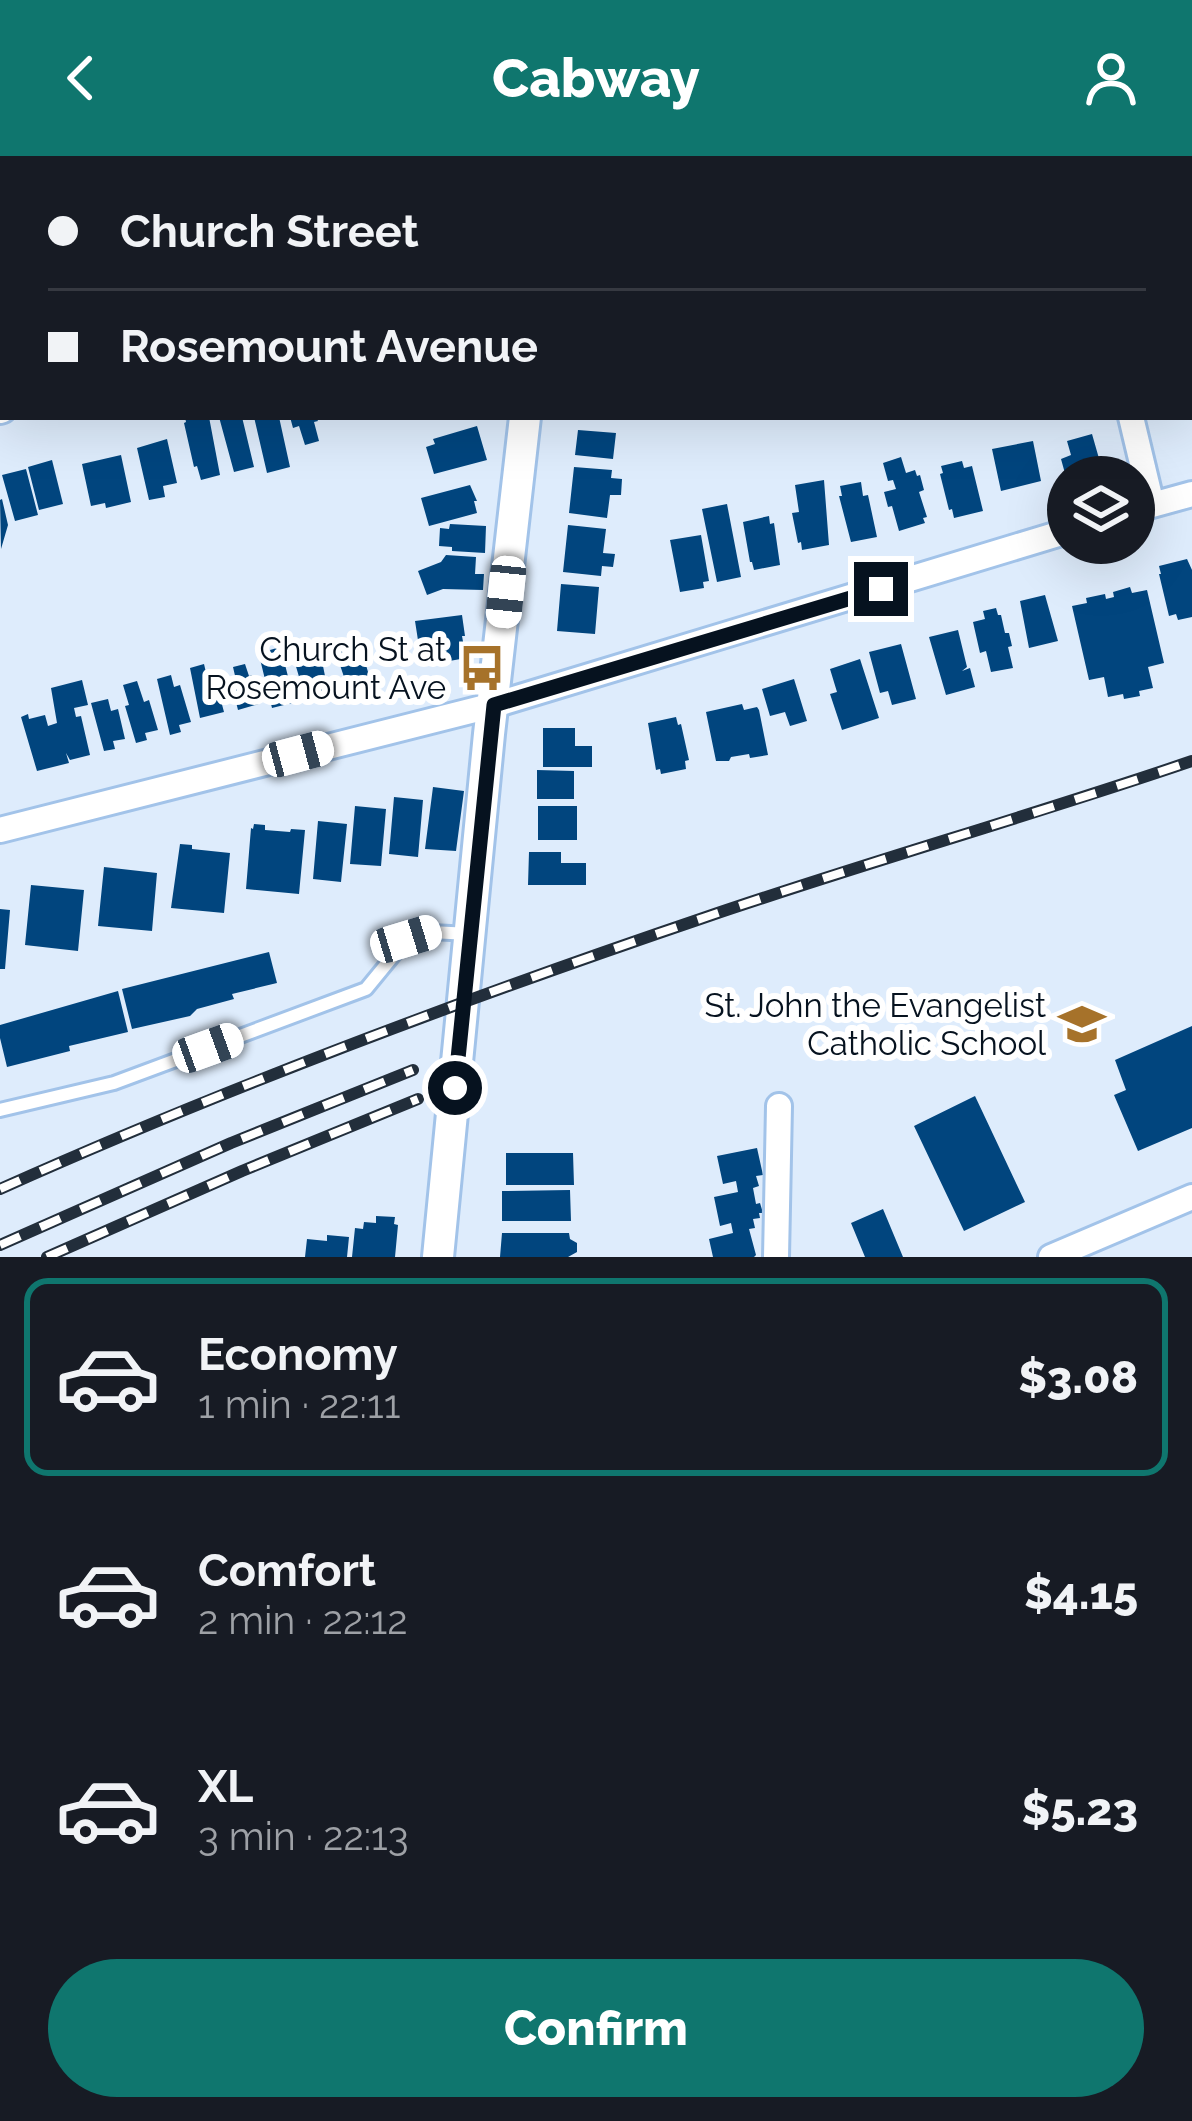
<!DOCTYPE html>
<html lang="en">
<head>
<meta charset="utf-8">
<style>
	body { margin:0; font-family:Raleway,sans-serif; background:#20242c; color:#f1f3f6; height:100vh; display:flex; flex-direction:column; font-size:45px; white-space:nowrap }
	* { box-sizing:border-box; margin:0 }
	p { font-size:39px; color:#9ea1a6 }
	.icon { flex:none; width:66px; height:66px; fill:none; stroke:currentColor; stroke-width:2; stroke-linecap:round; stroke-linejoin:round }
	.map { position:relative; height:1101px; overflow:hidden }
	.panel { display:flex; flex-direction:column; background:#171b24; flex:1 }
	.panel>* { flex:none }
	.guide { position:absolute; left:0px; top:0px; width:1194px; height:264px; box-shadow:0 12px 48px #0002; display:grid; align-content:center; height:264px; padding:0 48px; background:#171b24 }
	.buttons { position:absolute; left:1047px; top:300px; display:grid; gap:24px }
	.buttons a { display:grid; place-items:center; width:108px; height:108px; border-radius:50%; background:#171b24; box-shadow:0 12px 48px #0002; font-size:60px }
	.end { position:absolute; width:54px; height:54px; margin:-27px; border:15px solid #06121f; background:#fff; box-shadow:0 0 0 6px #fff }
	.from { border-radius:50% }
	.car { position:absolute; width:36px; height:72px; margin:-36px -18px; border-radius:15px; box-shadow:0 0 9px 3px #0007; background:linear-gradient(#fff 24%,#345 0 40%,#fff 0 76%,#345 0 86%,#fff 0) }
	.guide b { display:flex; align-items:center; gap:42px; height:114px; font-size:45px }
	.guide b+b { border-top:3px solid #363941 }
	.guide i { width:30px; height:30px; background:#f1f3f6 }
	ul { padding:21px 0 0; list-style:none }
	li { display:flex; align-items:center; gap:36px; height:198px; margin:0 24px 18px; padding:0 24px; border:6px solid transparent; border-radius:24px }
	li div { flex:1 }
	li b { display:block; font-size:45px }
	li em { font-style:normal; font-weight:800 }
	li.active { border-color:#0f766e }
	li>.icon { width:108px; height:108px; stroke-width:1.5 }
	.primary-button { display:flex; gap:24px; margin-top:auto; padding:24px 48px }
	.primary-button a { flex:1; height:138px; border-radius:72px; background:#0f766e; color:#fff; font-size:48px; font-weight:800; line-height:138px; text-align:center }
	header { display:flex; justify-content:space-between; align-items:center; height:156px; padding:0 48px; background:#0f766e; color:#fff; font-size:54px; font-weight:800 }
	.map>svg:first-child { display:block }
	.building { fill:#01457e }
	.lines { fill:none; stroke-linecap:round; stroke-linejoin:round }
	.service-casing { stroke:#a2c3e9; stroke-width:18 }
	.minor-casing { stroke:#a2c3e9; stroke-width:30 }
	.tertiary-casing { stroke:#a2c3e9; stroke-width:36 }
	.service { stroke:#fff; stroke-width:12 }
	.minor { stroke:#fff; stroke-width:24 }
	.tertiary { stroke:#fff; stroke-width:30 }
	.rail-casing { stroke:#222e3b; stroke-width:12 }
	.rail { stroke:#fff; stroke-width:8; stroke-dasharray:22; stroke-linecap:butt }
	.route { stroke:#06121f; stroke-width:15 }
	.labels { text-anchor:middle; dominant-baseline:central; stroke-width:12; stroke-linejoin:round; paint-order:stroke }
	.poi-label { font-size:33px; fill:#06121f; stroke:#fff; text-anchor:end }
</style>
</head>
<body>
<header><svg class="icon" aria-label="back" viewBox="0 0 24 24"><path d="M15 5l-7 7 7 7"/></svg>Cabway<svg class="icon" aria-label="person" viewBox="0 0 24 24"><circle cx="12" cy="8" r="4"/><path d="M4 21q1-7 8-7t8 7"/></svg></header>
<div class="map">
<svg width="1192" height="1101" viewBox="0 0 1192 1101">
	<rect width="100%" height="100%" fill="#deecfc"/>
	<path class="building" d="M185,261H209L220,319L201,324L197,310L194,311L184,267L186,266Z
		M219,261H242L254,311L234,316Z
		M254,261H279L290,311L267,317Z
		M290,261H316L318,265L314,266L319,285L305,289L299,270L293,272Z
		M477,270L487,304L434,318L426,291L435,288L433,283Z
		M578,274L616,277L613,303L575,299Z
		M1092,278L1104,320L1066,321L1061,303L1071,299L1067,285Z
		M167,283L177,327L163,330L165,341L149,344L137,292Z
		M1033,285L1041,325L1001,335L992,293Z
		M121,299L131,346L106,352L105,347L91,350L82,308Z
		M901,301L906,317L915,314L917,320L920,319L924,334L919,336L927,361L923,362L925,367L899,375L892,350L888,351L884,336L896,333L893,324L888,325L883,307Z
		M52,304L63,348L39,354L28,311Z
		M962,305L964,312L972,310L983,355L954,362L952,353L949,354L940,318L943,317L941,310Z
		M574,311L612,314L611,322L622,323L621,339H610L607,362L569,357Z
		M26,313L38,359L15,365L2,319Z
		M824,324L829,389L802,394L801,386L798,387L792,357L799,356L795,329Z
		M861,326L863,340L868,339L877,381L851,386L839,340H842L840,330Z
		M470,329L477,345H474L477,357L429,370L421,342Z
		M2,343L8,369L1,393L0,344Z
		M727,348L741,421L717,426L702,353Z
		M769,360L770,368L774,367L780,409L754,414L752,406H750L743,366Z
		M450,368L486,370L485,397L452,395V391L439,390L440,372L449,373Z
		M568,369L606,373L603,397L615,398L613,411L602,410L601,420L563,416Z
		M701,379L709,425L703,426L704,432L680,436L670,384Z
		M446,399L476,401L475,418H484L483,434L443,433L427,439L418,415L441,406Z
		M1187,403L1192,414V461L1178,464L1176,458L1169,460L1159,418H1161L1159,410Z
		M561,428L599,431L595,478L557,475Z
		M1130,431L1132,437L1147,434L1164,507L1148,511L1153,532L1139,535L1140,540L1124,543L1123,538L1108,541L1104,521L1089,524L1072,450L1087,447L1086,442L1105,438L1106,443L1114,441L1113,436Z
		M1045,439L1058,485L1029,492L1020,445Z
		M996,452L998,459H1001L1005,477H1009L1012,490L1008,491L1013,512L991,516L986,495L980,497L973,466L985,463L983,455Z
		M462,459L465,480H462L466,502L422,510L415,465Z
		M958,474L967,511L962,515L970,512L975,531L946,539L929,481Z
		M358,481L370,523L347,530L333,488Z
		M901,488L916,543L892,549L888,535L880,537L869,496Z
		M319,490L328,535L305,541L292,497Z
		M277,492L279,498L282,497L293,540H290L292,547L272,552L260,503L272,500L270,494Z
		M860,503L879,562L842,574L830,538L837,536L830,513Z
		M204,508L208,525L216,526L224,556L200,562L190,512Z
		M245,508L249,520L252,519L259,548L238,554L231,526L236,524L233,511Z
		M171,519L174,531L180,529L191,566L179,569L181,576L170,579L157,523Z
		M794,523L807,565L790,570L785,556L770,560L762,533Z
		M82,524L88,549L74,552L76,561L81,560L90,599L70,604L66,597L69,607L37,615L21,561L28,558L29,563L45,559L48,570L57,567L51,532Z
		M137,525L144,546L149,544L158,574L145,577L147,584L136,587L125,550L129,549L123,529Z
		M108,543L111,555L118,553L125,583L113,585L115,593L104,595L91,547Z
		M742,548L744,554L757,551L759,554L768,599L750,602L749,598L731,601L729,605H716L706,556Z
		M676,561L678,569L681,568L689,604L685,605L686,613L661,618L660,613L656,614L648,567Z
		M543,572H575V590H592V611H543Z
		M537,614L574,615V643H537Z
		M433,631L464,635L456,695L425,693Z
		M394,641L423,644L418,701L389,698Z
		M355,650L386,653L381,710L350,708Z
		M538,650H577V684H538Z
		M318,665L347,668L341,726L313,723Z
		M254,668L265,669V674L290,676L291,673L305,674L299,738L246,733L251,672L253,673Z
		M180,688L192,689V693L230,697L224,757L171,752Z
		M529,696H561V707H586V729H528Z
		M104,711L157,717L152,775L98,770Z
		M31,729L84,734L78,795L25,789Z
		M0,753L10,754L5,813H0Z
		M269,796L277,827L232,838L234,843L197,853L190,860L132,873L122,833Z
		M118,835L128,876L69,890L70,895L7,911L0,882V869Z
		M1192,870V972L1138,995L1114,939L1126,934L1115,904Z
		M975,940L1025,1046L964,1075L914,970Z
		M757,992L763,1019L756,1020L759,1030L753,1032L756,1048L760,1047L763,1057H759L760,1062L753,1063L755,1072L749,1073L756,1099L754,1101H713L709,1083L733,1077L731,1067L720,1070L714,1041L738,1036L736,1025L723,1028L717,1000Z
		M506,997H573L574,1029H506Z
		M570,1034L571,1065H502V1035Z
		M883,1053L903,1101H865L851,1067Z
		M376,1060L395,1061L394,1068L398,1069L395,1101H352L355,1072L363,1073L364,1066L376,1067Z
		M502,1077H569L570,1083L577,1087V1096L568,1101H500Z
		M327,1079L349,1081L347,1101H305L307,1083L327,1085Z"/>
	<g class="lines">
		<defs>
			<path id="service" d="M0,954L114,927L366,833L407,783L431,776L470,778"/>
			<path id="minor" d="M1074,0V3
				M245,3L246,0
				M851,3L861,0
				M0,255L3,254
				M1131,261L1152,349
				M1134,354L1192,338
				M0,674L494,549L1068,375
				M776,1101L779,950
				M1051,1101L1192,1041"/>
			<path id="tertiary" d="M610,3L611,0
				M438,1101L489,578L525,261"/>
		</defs>
		<use href="#service" class="service-casing"/>
		<use href="#minor" class="minor-casing"/>
		<use href="#tertiary" class="tertiary-casing"/>
		<use href="#service" class="service"/>
		<use href="#minor" class="minor"/>
		<use href="#tertiary" class="tertiary"/>
		<defs>
			<path id="rail" d="M0,1033C230,930 467,842 706,761C867,706 1031,660 1192,605
				M0,1089L231,987L413,914
				M47,1101L242,1015L418,943"/>
		</defs>
		<use href="#rail" class="rail-casing"/>
		<use href="#rail" class="rail"/>
	</g>
	<g class="lines">
		<path class="route" d="M455,932L494,549L881,433"/>
	</g>
	<defs>
		<symbol id="bus-bare" viewBox="-9 -9 18 18"><path d="M-5-6H5V4H4V6H2V4H-2V6H-4V4H-5ZM-3.5-4V0h7V-4ZM-3.5 1.2v1.5H-2V1.2ZM2 1.2v1.5H3.5V1.2Z" fill="#a6722a" stroke="#fff" stroke-width="2.5" paint-order="stroke"/></symbol>
		<symbol id="school-bare" viewBox="-9 -9 18 18"><path d="M0-5L7-2L0 1L-7-2ZM-4 1L0 2.5L4 1V4Q0 6-4 4Z" fill="#a6722a" stroke="#fff" stroke-width="2.5" paint-order="stroke"/></symbol>
	</defs>
	<g fill-rule="evenodd">
		<use href="#bus-bare" x="449" y="479" width="66" height="66"/>
		<use href="#school-bare" x="1049" y="835" width="66" height="66"/>
	</g>
	<g class="labels">
		<g class="poi-label">
			<text x="446" y="493">Church St at<tspan x="446" dy="38">Rosemount Ave</tspan></text>
			<text x="1046" y="849">St. John the Evangelist<tspan x="1046" dy="38">Catholic School</tspan></text>
		</g>
	</g>
</svg>
<div class="buttons">
<a><svg class="icon" aria-label="layers" viewBox="0 0 24 24"><path d="M12 4l9 5-9 5-9-5zM3 14l9 5 9-5"/></svg></a>
</div>
<i class="end from" style="left:455px;top:932px"></i>
<i class="end" style="left:881px;top:433px"></i>
<i class="car" style="left:506px;top:436px;rotate:186deg"></i>
<i class="car" style="left:298px;top:598px;rotate:75deg"></i>
<i class="car" style="left:406px;top:783px;rotate:73deg"></i>
<i class="car" style="left:208px;top:892px;rotate:70deg"></i>
<div class="guide">
<b><i class="from"></i>Church Street</b>
<b><i></i>Rosemount Avenue</b>
</div>
</div>
<section class="panel">
<ul>
<li class="active"><svg class="icon" aria-label="car" viewBox="0 0 24 24"><path d="M5 17H2v-5l4-1 3-4h7l3 4 3 1v5h-3M9 17h6M6 11h13"/><circle cx="7" cy="17" r="2"/><circle cx="17" cy="17" r="2"/></svg><div><b>Economy</b><p>1 min · 22:11</p></div><em>$3.08</em></li>
<li><svg class="icon" aria-label="car" viewBox="0 0 24 24"><path d="M5 17H2v-5l4-1 3-4h7l3 4 3 1v5h-3M9 17h6M6 11h13"/><circle cx="7" cy="17" r="2"/><circle cx="17" cy="17" r="2"/></svg><div><b>Comfort</b><p>2 min · 22:12</p></div><em>$4.15</em></li>
<li><svg class="icon" aria-label="car" viewBox="0 0 24 24"><path d="M5 17H2v-5l4-1 3-4h7l3 4 3 1v5h-3M9 17h6M6 11h13"/><circle cx="7" cy="17" r="2"/><circle cx="17" cy="17" r="2"/></svg><div><b>XL</b><p>3 min · 22:13</p></div><em>$5.23</em></li>
</ul>
<div class="primary-button"><a>Confirm</a></div>
</section>
</body>
</html>
